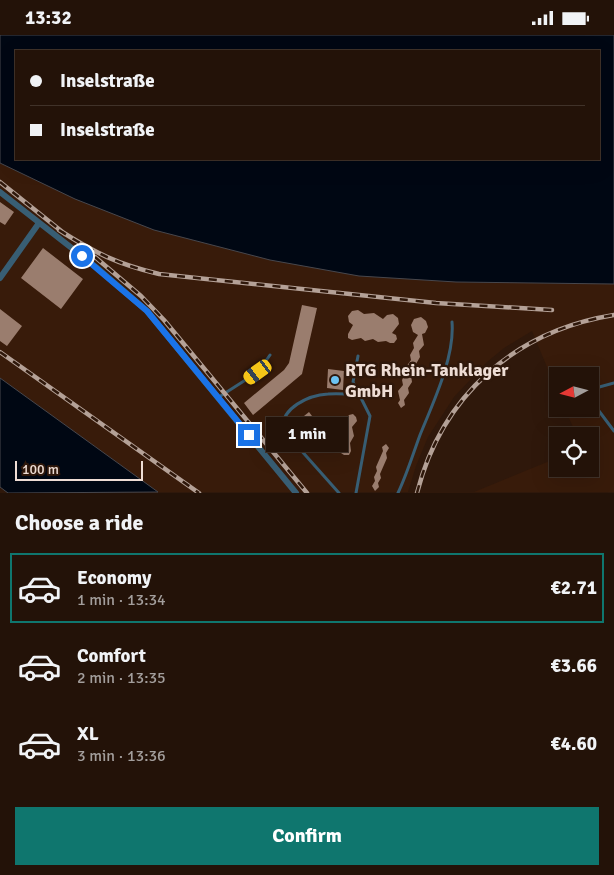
<!DOCTYPE html>
<html lang="en">
<head>
<meta charset="utf-8">
<style>
	body { margin:0; font-family:Signika,sans-serif; background:#2f2016; color:#f1f3f6; height:100vh; display:flex; flex-direction:column; font-size:19px; white-space:nowrap }
	* { box-sizing:border-box; margin:0 }
	p { font-size:16px; color:#a39e9c }
	.icon { flex:none; width:28px; height:28px; fill:none; stroke:currentColor; stroke-width:2; stroke-linecap:round; stroke-linejoin:round }
	.map { position:relative; height:458px; overflow:hidden }
	.drawer { display:flex; flex-direction:column; background:#231208; flex:1 }
	.drawer>* { flex:none }
	.guide { position:absolute; left:15px; top:15px; width:585px; height:110px; border-radius:0px; box-shadow:0 5px 20px #0002,0 0 0 1px #403229; display:grid; align-content:center; height:110px; padding:0 15px; background:#231208 }
	.needle { width:32px; rotate:263deg }
	.buttons { position:absolute; left:549px; top:332px; display:grid; gap:10px }
	.buttons a { display:grid; place-items:center; width:50px; height:50px; border-radius:0px; background:#231208; box-shadow:0 5px 20px #0002,0 0 0 1px #403229; font-size:25px }
	.scale { position:absolute; left:15px; bottom:12px; width:128px; box-sizing:border-box; padding-left:5px; border:2px solid #eeddd5; border-top:0; font-size:14px; line-height:18px; white-space:nowrap; color:#eeddd5; -webkit-text-stroke:4px #2f180b; paint-order:stroke }
	.end { position:absolute; width:22px; height:22px; margin:-11px; border:6px solid #1a73e8; background:#fff; box-shadow:0 0 0 2px #fff }
	.from { border-radius:50% }
	.bubble { position:absolute; height:35px; border-radius:0px; background:#231208; box-shadow:0 5px 20px #0002,0 0 0 1px #403229; font-size:16px; font-weight:800; line-height:35px; text-align:center }
	.car { position:absolute; width:15px; height:30px; margin:-15px -8px; border-radius:6px; box-shadow:0 0 4px 1px #0007; background:linear-gradient(#f5c518 24%,#345 0 40%,#f5c518 0 76%,#345 0 86%,#f5c518 0) }
	.guide b { display:flex; align-items:center; gap:18px; height:48px; font-size:19px }
	.guide b+b { border-top:1px solid #403229 }
	.guide i { width:12px; height:12px; background:#f1f3f6 }
	ul { padding:0; list-style:none }
	li { display:flex; align-items:center; gap:15px; height:70px; margin:0 10px 8px; padding:0 5px; border:2px solid transparent; border-radius:0px }
	li div { flex:1 }
	li b { display:block; font-size:19px }
	li em { font-style:normal; font-weight:800 }
	li.selected { border-color:#0f766e }
	li>.icon { width:45px; height:45px; stroke-width:1.5 }
	h2 { padding:0 15px; font-size:22px; line-height:60px }
	.cta { display:flex; gap:10px; margin-top:auto; padding:10px 15px }
	.cta a { flex:1; height:58px; border-radius:0px; background:#0f766e; color:#fff; font-size:20px; font-weight:800; line-height:58px; text-align:center }
	.status { display:flex; justify-content:space-between; align-items:center; height:35px; padding:0 25px; background:#231208; direction:ltr }
	.status svg { height:14px; fill:currentColor }
	.map>svg:first-child { display:block }
	.built { fill:#381b0a }
	.water { fill:#000713; stroke:#47474d; fill-rule:evenodd }
	.building { fill:#9a7d6e }
	.lines { fill:none; stroke-linecap:round; stroke-linejoin:round }
	.lane { stroke:#385e74; stroke-width:3 }
	.street { stroke:#385e74; stroke-width:6 }
	.rail-casing { stroke:#b4a197; stroke-width:4.5 }
	.rail { stroke:#2f180b; stroke-width:2.5; stroke-dasharray:8; stroke-linecap:butt }
	.route { stroke:#1a73e8; stroke-width:6 }
	.poi-dot { fill:#6cc3f2; stroke:#2f180b; stroke-width:2 }
	.labels { text-anchor:middle; dominant-baseline:central; stroke-width:5; stroke-linejoin:round; paint-order:stroke }
	.poi-label { font-size:18px; font-weight:bold; fill:#eeddd5; stroke:#2f180b; text-anchor:start }
</style>
</head>
<body>
<div class="status"><b>13:32</b><svg viewBox="0 0 49 12"><path d="M0 12V9h3v3zM5 12V6h3v6zM10 12V3h3v9zM15 12V0h3v12zM26 1h20v11H26zM47 4h2v5h-2z"/></svg></div>
<div class="map">
<svg width="614" height="458" viewBox="0 0 614 458">
	<rect width="100%" height="100%" fill="#2f180b"/>
	<path class="built" d="M0,128L72,162L571,249H614V457H474L557,423L558,434H590V401H577L565,374H590V341H558L557,356L532,296L504,313L487,327L454,362L428,402L416,431L408,457H158L0,343Z"/>
	<path class="water" d="M0,0H614V249L456,247L359,241L270,225L154,195L75,164L0,128ZM16,16H599V124H16Z
		M0,343L158,457L8,458L0,452Z"/>
	<path class="building" d="M0,167L14,177L5,190L0,187Z
		M43,213L83,244L61,274L21,243Z
		M302,270L317,273L302,339L253,380L244,368L284,335L289,328Z
		M0,274L22,291L7,311L0,306Z
		M358,275L364,279L374,278L383,284L387,280L393,279L398,283L399,289L392,298L396,300L397,304L394,308H390L386,306L378,307L373,304L365,306L361,303L352,305L348,303V299L353,290L349,287L348,281L352,276Z
		M421,282L426,286L428,292L425,298L422,299L424,310L419,316L420,322L416,329L417,334L414,337L407,339L406,332L411,325L410,320L414,313L413,308L418,300L413,297L411,290L414,284Z
		M328,334L344,336L343,355L327,353Z
		M411,340L412,347L408,353L409,358L404,365L405,370L401,373L398,368L400,365L398,356L403,350L402,345L404,341Z
		M309,377L312,381L310,386L312,392L310,397L311,402L307,406L303,401L305,397L303,391L306,387L304,381Z
		M353,379L356,382L357,386L352,392L354,401L350,408L351,416L349,420H344L341,418L339,406L330,408L327,406L326,401L331,394L329,386L332,382L337,381L345,386L349,380Z
		M386,409L389,413L386,418L387,423L380,439L381,443L378,448L379,452L375,456L372,451L375,446L374,442L377,436L376,432L383,416L382,412Z"/>
	<g class="lines">
		<path class="lane" d="M614,348L592,354L593,368L614,396
			M219,362L258,337L270,320
			M339,458L283,395C280,373 309,360 328,359C338,358 349,359 360,360
			M356,458L370,381L353,347L358,321
			M398,458C407,439 413,419 420,400C433,368 455,322 452,287"/>
		<path class="street" d="M0,157L96,232L147,276L296,458
			M0,243L39,188"/>
		<defs>
			<path id="rail" d="M0,147L65,199
				M59,195C95,218 117,229 159,239L436,268L552,275
				M95,222L141,261L164,285L307,458
				M0,317L199,458
				M417,458C442,360 515,296 614,280"/>
		</defs>
		<use href="#rail" class="rail-casing"/>
		<use href="#rail" class="rail"/>
	</g>
	<g class="lines">
		<path class="route" d="M82,221L147,276L249,400"/>
	</g>
	<circle class="poi-dot" cx="335" cy="345" r="5"/>
	<g class="labels">
		<g class="poi-label">
			<text x="345" y="335">RTG Rhein-Tanklager<tspan x="345" dy="21">GmbH</tspan></text>
		</g>
	</g>
</svg>
<div class="buttons">
<a><svg class="needle" viewBox="-14 -14 28 28"><path d="M0-13l5 13h-10z" fill="#e53935"/><path d="M0 13l5-13h-10z" fill="#a39e9c"/></svg></a>
<a><svg class="icon" aria-label="locate" viewBox="0 0 24 24"><circle cx="12" cy="12" r="6"/><path d="M12 2v4M12 18v4M2 12h4M18 12h4"/></svg></a>
</div>
<div class="scale">100 m</div>
<i class="end from" style="left:82px;top:221px"></i>
<i class="end" style="left:249px;top:400px"></i>
<div class="bubble" style="left:266px;top:382px;width:82px">1 min</div>
<i class="car" style="left:258px;top:337px;rotate:234deg"></i>
<div class="guide">
<b><i class="from"></i>Inselstraße</b>
<b><i></i>Inselstraße</b>
</div>
</div>
<section class="drawer">
<h2>Choose a ride</h2>
<ul>
<li class="selected"><svg class="icon" aria-label="car" viewBox="0 0 24 24"><path d="M5 17H2v-5l4-1 3-4h7l3 4 3 1v5h-3M9 17h6M6 11h13"/><circle cx="7" cy="17" r="2"/><circle cx="17" cy="17" r="2"/></svg><div><b>Economy</b><p>1 min · 13:34</p></div><em>€2.71</em></li>
<li><svg class="icon" aria-label="car" viewBox="0 0 24 24"><path d="M5 17H2v-5l4-1 3-4h7l3 4 3 1v5h-3M9 17h6M6 11h13"/><circle cx="7" cy="17" r="2"/><circle cx="17" cy="17" r="2"/></svg><div><b>Comfort</b><p>2 min · 13:35</p></div><em>€3.66</em></li>
<li><svg class="icon" aria-label="car" viewBox="0 0 24 24"><path d="M5 17H2v-5l4-1 3-4h7l3 4 3 1v5h-3M9 17h6M6 11h13"/><circle cx="7" cy="17" r="2"/><circle cx="17" cy="17" r="2"/></svg><div><b>XL</b><p>3 min · 13:36</p></div><em>€4.60</em></li>
</ul>
<div class="cta"><a>Confirm</a></div>
</section>
</body>
</html>
